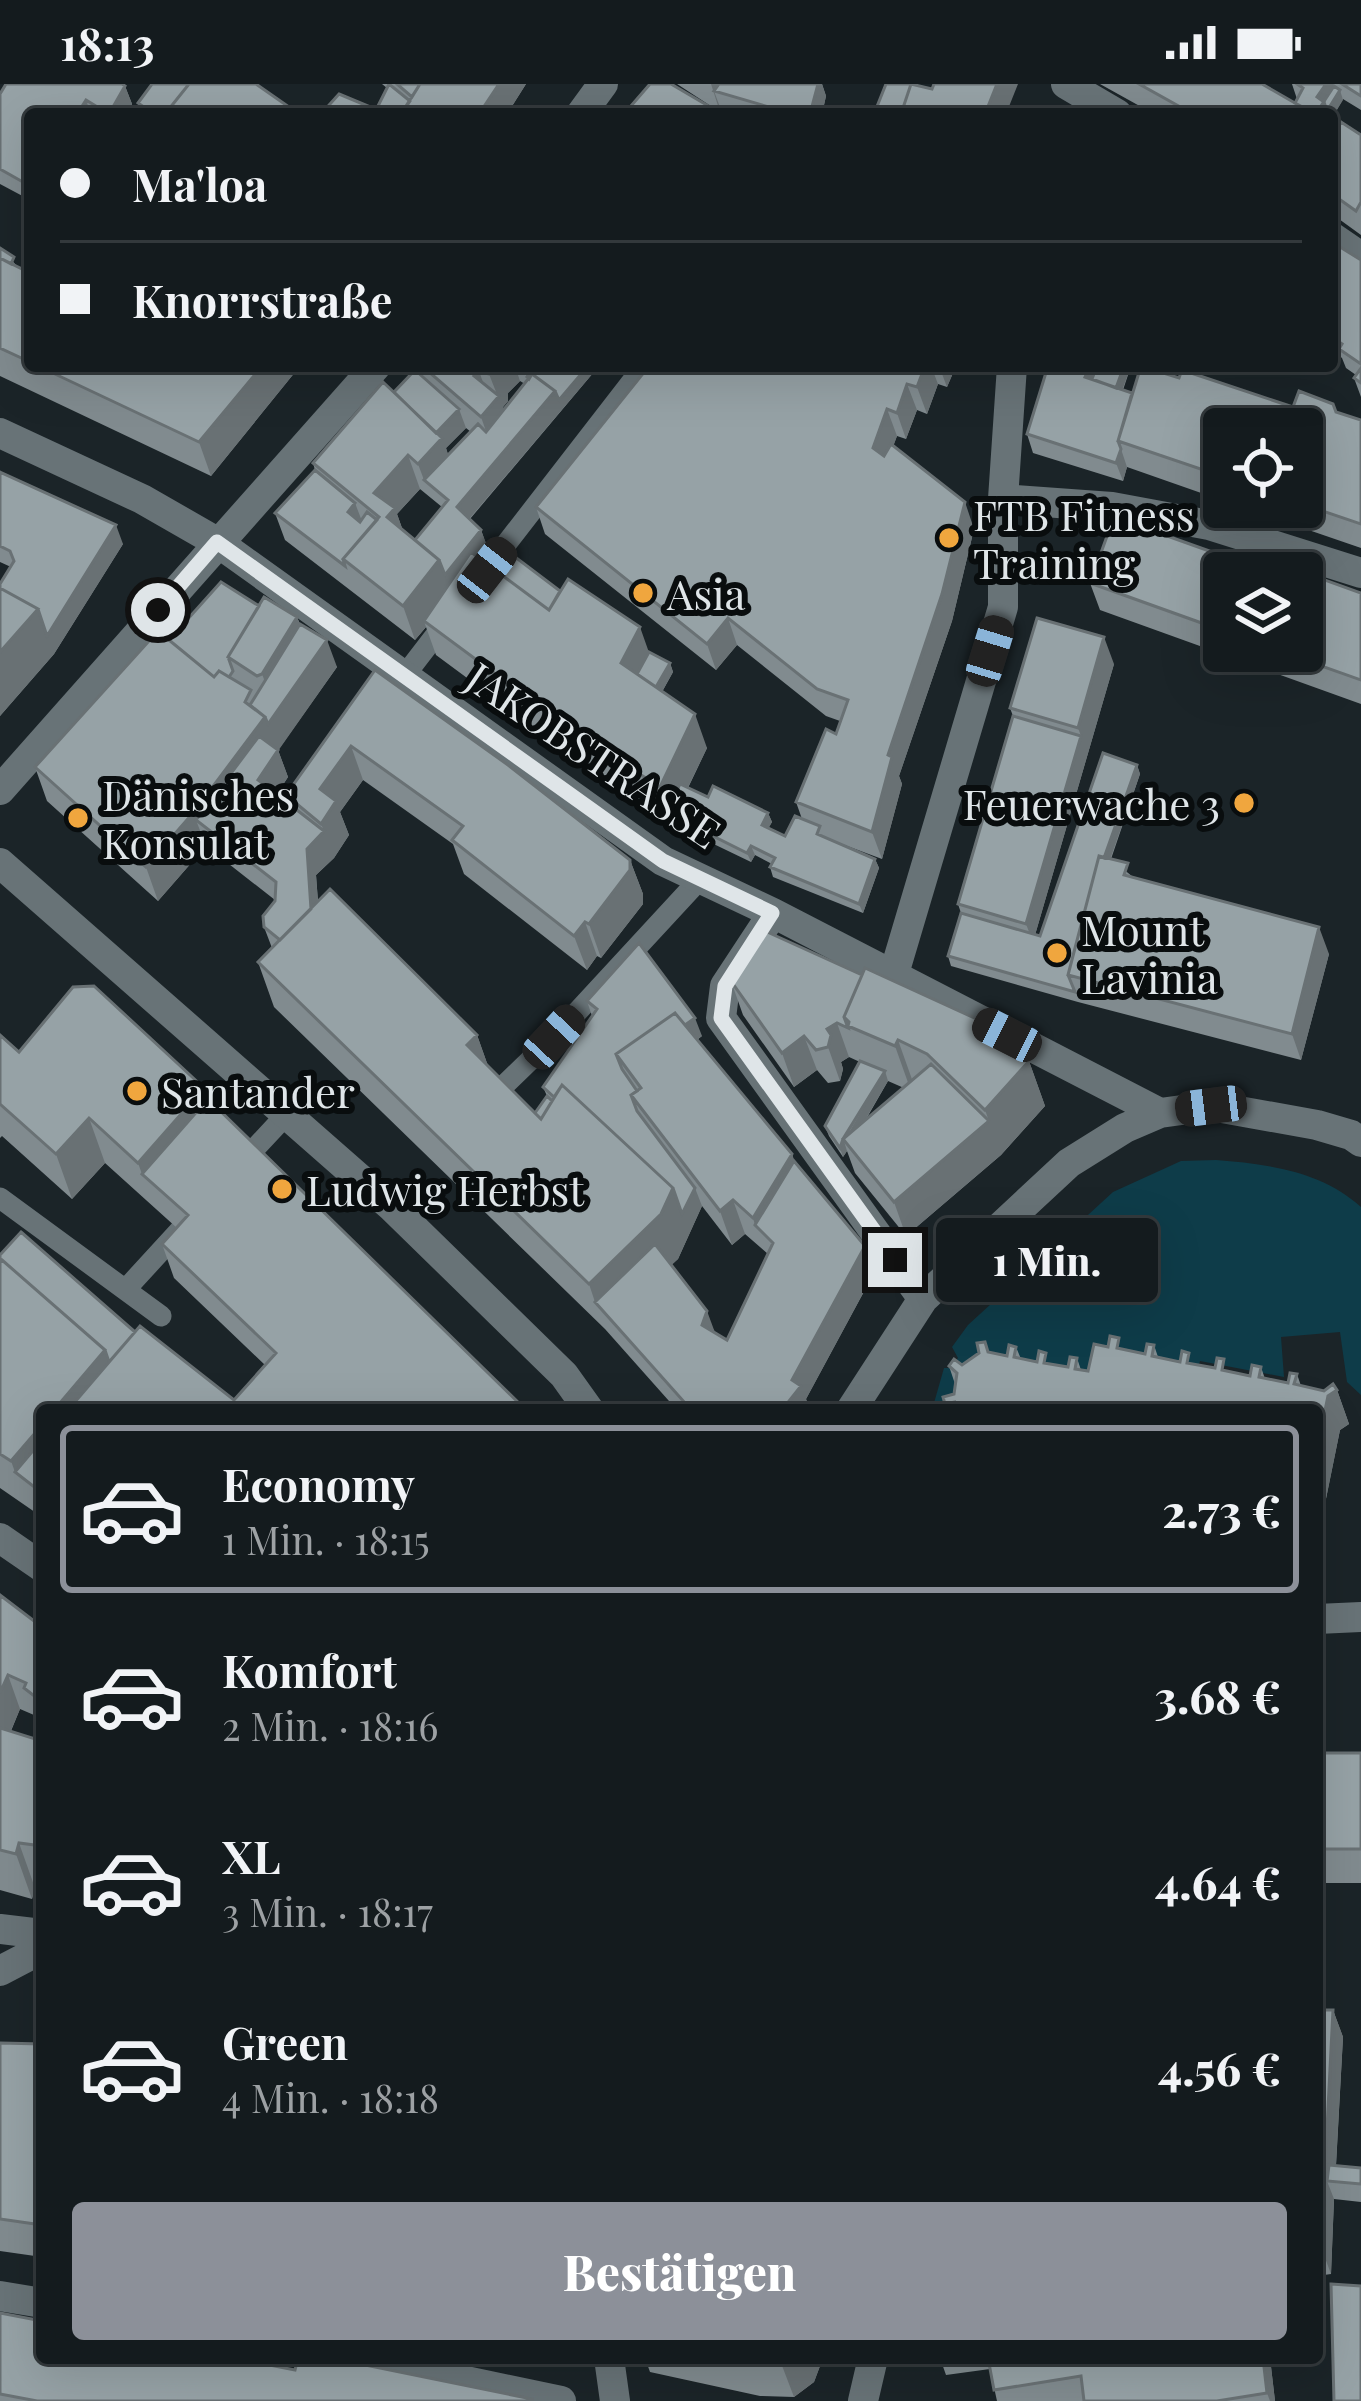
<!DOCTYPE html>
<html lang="de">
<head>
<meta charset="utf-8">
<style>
	body { margin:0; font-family:"Playfair Display",serif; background:#1d2427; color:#f1f3f6; height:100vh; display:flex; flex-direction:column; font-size:45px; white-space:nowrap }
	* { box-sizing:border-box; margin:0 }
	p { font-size:39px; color:#9da1a4 }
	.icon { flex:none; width:66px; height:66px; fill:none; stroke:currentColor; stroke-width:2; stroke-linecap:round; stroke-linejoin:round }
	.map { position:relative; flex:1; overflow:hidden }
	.drawer { position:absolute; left:36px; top:1320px; width:1287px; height:960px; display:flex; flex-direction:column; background:#141b1e; border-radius:12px; box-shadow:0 12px 48px #0002,0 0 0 3px #33393c }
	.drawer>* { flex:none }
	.top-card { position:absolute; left:24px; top:24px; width:1314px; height:264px; border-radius:12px; box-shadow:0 12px 48px #0002,0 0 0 3px #33393c; display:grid; align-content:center; height:264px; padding:0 36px; background:#141b1e }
	.buttons { position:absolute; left:1203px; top:324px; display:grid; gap:24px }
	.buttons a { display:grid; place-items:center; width:120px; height:120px; border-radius:12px; background:#141b1e; box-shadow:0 12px 48px #0002,0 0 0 3px #33393c; font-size:60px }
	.end { position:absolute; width:54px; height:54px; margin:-27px; border:15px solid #dfe5e8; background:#111; box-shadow:0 0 0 6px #111 }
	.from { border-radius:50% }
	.bubble { position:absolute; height:84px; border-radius:12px; background:#141b1e; box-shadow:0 12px 48px #0002,0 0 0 3px #33393c; font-size:39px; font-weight:800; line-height:84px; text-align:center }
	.car { position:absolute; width:36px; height:72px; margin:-36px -18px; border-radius:15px; box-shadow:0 0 9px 3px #0007; background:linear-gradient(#222 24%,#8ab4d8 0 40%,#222 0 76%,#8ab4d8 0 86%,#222 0) }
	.top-card b { display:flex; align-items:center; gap:42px; height:114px; font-size:45px }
	.top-card b+b { border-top:3px solid #33393c }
	.top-card i { width:30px; height:30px; background:#f1f3f6 }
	ul { padding:21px 0 0; list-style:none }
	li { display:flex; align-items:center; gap:36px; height:168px; margin:0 24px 18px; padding:0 12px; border:6px solid transparent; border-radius:12px }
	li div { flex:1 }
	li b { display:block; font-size:45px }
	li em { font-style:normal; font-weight:800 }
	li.current { border-color:#8c9099 }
	li>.icon { width:108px; height:108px; stroke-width:1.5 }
	.cta { display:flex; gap:24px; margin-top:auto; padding:24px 36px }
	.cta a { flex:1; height:138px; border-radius:12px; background:#8c9099; color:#fff; font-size:48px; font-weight:800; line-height:138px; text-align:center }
	.status { display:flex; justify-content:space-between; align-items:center; height:84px; padding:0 60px; background:#141b1e; direction:ltr }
	.status svg { height:33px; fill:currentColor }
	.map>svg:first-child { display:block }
	.green { fill:#0e3c49 }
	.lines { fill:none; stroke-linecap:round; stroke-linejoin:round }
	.lane { stroke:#687377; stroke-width:21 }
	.street { stroke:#687377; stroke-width:30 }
	.wall { fill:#818b8f; fill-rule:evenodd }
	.shaded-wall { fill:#697174 }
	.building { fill:#96a2a6; stroke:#697174; stroke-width:3 }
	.route { stroke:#dfe5e8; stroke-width:15 }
	.poi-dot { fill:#f0a63e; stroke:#090d0e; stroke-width:4.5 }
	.labels { text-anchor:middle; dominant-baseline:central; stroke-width:12; stroke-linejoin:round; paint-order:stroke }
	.poi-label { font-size:42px; fill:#dfe5e8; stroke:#090d0e; text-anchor:start }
	.street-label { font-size:42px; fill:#dfe5e8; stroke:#090d0e }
</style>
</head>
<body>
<div class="status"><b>18:13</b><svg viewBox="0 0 49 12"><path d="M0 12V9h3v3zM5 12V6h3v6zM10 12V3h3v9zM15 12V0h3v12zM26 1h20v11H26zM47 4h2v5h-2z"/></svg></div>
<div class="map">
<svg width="1361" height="2317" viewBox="0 0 1361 2317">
	<rect width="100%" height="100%" fill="#1b2428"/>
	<path class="green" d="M1216,1076C1267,1080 1322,1087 1361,1123V1311L1347,1298L1340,1248L1281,1253L1284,1293L1200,1277L1198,1284L969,1326H932L944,1284H950L958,1274L952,1263L968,1241L1113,1108L1181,1077Z"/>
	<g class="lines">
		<path class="lane" d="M486,486L644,282
			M405,591L445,539
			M492,1013L554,953L700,795
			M246,1074L286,1031
			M0,1114L161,1232
			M126,1205L180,1146"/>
		<path class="street" d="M1066,0L1117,30
			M581,30L603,0
			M1332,153L1361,173
			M0,349L142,415L217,458L663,777L773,829L1160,1029
			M1003,415L1112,423L1209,441L1361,489
			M0,706L376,282
			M0,779L392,1123L564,1291L589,1326
			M773,829L725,902L721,934L923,1215
			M893,893L1003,523V415L1012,282
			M851,1326L923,1215L1069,1079L1125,1044L1160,1029L1211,1022L1317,1041L1351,1051L1361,1058
			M0,1454L42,1483
			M1317,1535L1361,1533
			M0,1845L42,1850
			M0,1887L42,1865
			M0,2212L42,2219
			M357,2274L561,2317
			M609,2274L615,2317
			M863,2317L873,2274"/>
	</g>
	<path class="wall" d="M382,0H526L507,30L376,26L387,4Z
		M677,0H822L826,12L822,30H736L721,26L720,28Z
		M1100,0H1262L1295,19L1297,15L1292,0H1361V26L1343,15L1332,34V30H1154Z
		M125,2L132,20L127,30H30V116L0,100V10Z
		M138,19L299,30H144Z
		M1332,41L1361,51V151L1332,130Z
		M1332,158L1361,176V313L1354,294L1356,291L1346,284L1342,274L1332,266Z
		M0,164L18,183L30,189V282H300L211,392L0,292Z
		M413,282H599L470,435L481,446L488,465L480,475L488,481L560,507L649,568L670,579L673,588L662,608L707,664L688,704L708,713L768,729L772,738L768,744L785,752L802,735L796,718L836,650L840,637L826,632L737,561L716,586L545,450L536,423L649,282H956L947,303L938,300L927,330L917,326L906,355L897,352L893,362L974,445L952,537L899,692L902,700L882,775L823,753L875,775L879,784L863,829L773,793L770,783L772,780L755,771L751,778L697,752L694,742L674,732L672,737L589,684L436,571L426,543L415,556L285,456L275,429L315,386L313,379L394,308L415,286ZM520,297L525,300L504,326L503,323L508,317V309ZM466,344L471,348L448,371L446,364ZM420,405L442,423L415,456L403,447L397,430Z
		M1048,282H1131L1123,306L1132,309L1179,294L1293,323L1336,328L1361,337V464L1242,423H1302V345H1224V417L1127,383L1123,397L1033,369L1027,350Z
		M0,388L123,460L54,570L0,632V500L11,483L0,478Z
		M1243,479L1361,509V620L1100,526L1090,499ZM1224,489L1302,567H1224Z
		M259,522L297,533L300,540L337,583L278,666L288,693L277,710L290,720L286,711L375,586L630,776L643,810V820L601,874L597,872L587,886L464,790L453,760L363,696L340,728L349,751L334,774L316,791L318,817L477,951L488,982L535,1029L547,1012L543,1003L592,932L587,917L702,952L697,956L792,1070L794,1077L874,1189L806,1315L810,1326H677L605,1245L274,923L258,878L272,864L264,843L275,816L206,762L158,817L47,717L35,683L169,556ZM702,1122L732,1161L745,1150L768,1170L727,1256L715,1248L671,1181L678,1175Z
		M1114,580L1035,851L1040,852L1137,681L1140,690L1111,775L1133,793L1329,870L1301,976L1078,918L951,882L948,872L961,829L958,820L1013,632L1010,624Z
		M731,897L1025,966L1045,1022L1001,1071L906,1152L855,1089L847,1067L843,1073L829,1052L825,1042L860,978L849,973L841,978L843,985L840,997L828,999L817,986L794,1003L743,931ZM888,997L904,1004L865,1037Z
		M0,951L19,968L208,1015L526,1326H42V1433L0,1404V1171L135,1248L234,1316L265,1281L174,1194L162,1160L177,1144L105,1079L72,1115L2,1052L0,1054Z
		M1154,1261L1158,1273L1250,1292L1261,1283L1265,1295L1288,1299L1297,1290L1301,1302L1324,1307L1337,1306L1349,1340L1340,1346L1317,1459L1323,1474L1317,1478V1326H947L943,1313L954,1310L955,1300L949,1282L962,1281L989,1268L1007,1272L1016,1263L1021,1275L1068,1283L1077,1274L1081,1286L1088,1287L1108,1263L1145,1270Z
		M0,1511L42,1543V1643L36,1638L34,1631L20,1625L11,1647L42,1657V1805L35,1804L32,1815L0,1806Z
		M1317,1669H1361V1799H1317Z
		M1317,1926H1333L1343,1953L1336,2082L1361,2084V2118L1334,2115L1331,2190L1317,2192Z
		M0,1959L42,1960V2173L0,2167Z
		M0,2229L295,2286L533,2317H0Z
		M645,2274H823L814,2298L794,2313L760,2312L650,2288Z
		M940,2274H1270L1275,2317H997L990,2285L946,2291Z"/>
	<path class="shaded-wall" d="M499,0H526L507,30H479Z
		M711,0H738L714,7L721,26L720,28Z
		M818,0H822L826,12L822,30H810Z
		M997,0H1018L1006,30H985Z
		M1326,0H1333L1337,11L1340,6L1343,16L1332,34V30H1316L1317,13Z
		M125,2L132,20L127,30H109Z
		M86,16L91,30H77Z
		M262,282H300L211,392L199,358Z
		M496,282H515L520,297L508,309V317L503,323L511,346L493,367L481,333L474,292L479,287L491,321L498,313L489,290Z
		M523,282H548L527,293Z
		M588,282H599L464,441L457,423L555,307Z
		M925,282H931L938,300L927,330L917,303Z
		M939,282H956L947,303Z
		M1090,282H1098L1095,304L1085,293Z
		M1124,282H1131L1117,320L1114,310Z
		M907,300L917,326L906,355L897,329Z
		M459,325L466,344L446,364L454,388L424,396L418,380L432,353Z
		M887,325L897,352L883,391L873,364Z
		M1121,365L1127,383L1123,397L1116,379Z
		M408,371L420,405L397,430L407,458L400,467L374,409Z
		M965,418L974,445L952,537L899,692L902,700L882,775L872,748L888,671Z
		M355,419L365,445L348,428Z
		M116,441L123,460L54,570L0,632V568Z
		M481,446L488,465L428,540L424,537L426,543L415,556L403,522L439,476Z
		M297,533L310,567L275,624L262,590Z
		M728,534L737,561L716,586L707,560Z
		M640,543L652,577L642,596L621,579Z
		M1104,553L1114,580L1033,858L1026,840L1081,652L1078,644Z
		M327,556L337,583L278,667L196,736L206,762L158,817L146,783Z
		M670,579L673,588L659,613L656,604Z
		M695,630L707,664L677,726L669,722L674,732L672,737L660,703Z
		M351,662L363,696L340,728L349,751L334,774L316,791L322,874L304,893L307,765L324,747L321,740L320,705Z
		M278,666L288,693L268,723L258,696Z
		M1137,681L1140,690L1105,790L1099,788Z
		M768,729L772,738L765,751L762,741Z
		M751,762L755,771L751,778L747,769Z
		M875,775L879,784L863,829L859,820Z
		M630,776L643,810V820L601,874L589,840Z
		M585,838L597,872L587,886L574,852Z
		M1319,843L1329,870L1301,976L1292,950Z
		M695,934L702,952L636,998L626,983Z
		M837,939L849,973L841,978L843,985L840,997L828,963L827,945Z
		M477,951L493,996L467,961Z
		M804,952L817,986L794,1003L782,969Z
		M898,956L914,1001L911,1007L895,962Z
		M1029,977L1045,1022L1001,1071L906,1152L894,1118L989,1037L985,1026Z
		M885,987L888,997L849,1063L844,1057Z
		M204,1004L220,1049L142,1090L138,1079Z
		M89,1034L105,1079L72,1115L56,1070Z
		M844,1057L847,1067L843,1073L840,1064Z
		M792,1070L804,1104L755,1141L753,1134Z
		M673,1104H695L702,1122L678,1175L612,1238L595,1218L589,1200Z
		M733,1116L745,1150L732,1161L720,1127Z
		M865,1162L874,1189L806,1315L810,1326H782L792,1296Z
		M707,1227L717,1254L702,1241Z
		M145,1257L109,1326H54L105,1266Z
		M1337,1306L1349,1340L1340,1346L1317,1459L1323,1474L1317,1478V1365L1328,1312Z
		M42,1341V1404L15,1388L11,1377Z
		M8,1591L20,1625L0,1672V1609Z
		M19,1759L35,1804L32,1815L16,1770Z
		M1333,1926L1343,1953L1335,2098L1327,2097L1334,2115L1331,2190L1321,2163Z
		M788,2274H823L814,2298L794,2313L781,2279Z
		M1263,2274H1270L1275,2317H1270L1267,2309Z"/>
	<path class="building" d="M6,0H122L125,2L109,30L86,16L77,30H30V102L0,85V10Z
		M152,0H189L165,30H154L138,19Z
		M189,0H256L299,30H165Z
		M389,0L410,17L401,30H387L376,26Z
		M397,0H420L412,13Z
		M420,0H499L479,30H401Z
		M650,0H671L722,30H624Z
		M719,0H818L810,30H793L714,7Z
		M886,0H911L901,30H874Z
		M911,0L932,5L934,0H997L985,30H901Z
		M1139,0H1262L1314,30H1193Z
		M1297,0H1326L1317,13L1324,18L1316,30L1295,19L1303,4Z
		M1342,0H1361V12Z
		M1334,2L1340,6L1327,27L1324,18L1321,22Z
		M339,10L387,30H321Z
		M1341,38L1361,51V118L1356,127L1332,110V41L1338,44Z
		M1332,158L1361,176V280L1339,265L1342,260L1332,253Z
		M0,164L14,173L11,180L0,174Z
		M0,174L30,189V278L0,264Z
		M38,282H262L199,358Z
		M422,282H496L489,290L479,287L474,292L499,312L481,333Z
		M536,282H588L559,316L555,307L532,290L529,295L527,293Z
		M649,282H925L917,303L907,300L897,329L887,325L873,364L884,372L891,360L965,418L942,510L888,671L892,673L872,748L796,718L826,645L836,650L848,616L817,605L728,534L707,560L536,423Z
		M1048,282H1090L1085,293L1132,309L1118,357L1121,365L1116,379L1027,350Z
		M1097,282L1104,284L1105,282H1124L1116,304L1092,295Z
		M1141,282L1179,294L1182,286L1293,323L1299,307L1333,320L1336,328L1361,336V440L1302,420V345H1224V393L1118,357Z
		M1361,284V299L1354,294Z
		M415,286L459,325L436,349L394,308Z
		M532,290L555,307L457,423L481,446L445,491L439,476L415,456L448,416L424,396L478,340L486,348Z
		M383,298L442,354L418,380L408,371L374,409L395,424L387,433L439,476L403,522L343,475L379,433L313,379Z
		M315,386L355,419L348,428L360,438L367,428L377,436L343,475L345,482L275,429Z
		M0,388L116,441L47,552L38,525L0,504V500L14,477L10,467L0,462Z
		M1114,433L1243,479L1247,468L1361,509V596L1279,567H1302V489H1224V547L1090,499Z
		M502,463L560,507L549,526L488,481Z
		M471,468L549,526L568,495L640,543L621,579L695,630L660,703L577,650L424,537Z
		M221,498L259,522L228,573L233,587L229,593L219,587L214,593L169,556Z
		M0,504L38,525L0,568Z
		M264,513L297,533L262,590L257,592L228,573Z
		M1037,534L1104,553L1078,644L1010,624Z
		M300,540L327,556L268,640L265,633L250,621Z
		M158,547L214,593L219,587L251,606L245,618L265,633L193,729L146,783L35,683Z
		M649,568L670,579L656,603L637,590Z
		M375,586L508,681L630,776V786L589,840L585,838L574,852L452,756L463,742L351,662L320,705L336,717L321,740L286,711Z
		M1013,632L1081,652L1026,840L958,820Z
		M259,652L278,666L258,696L324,747L307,765L311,825L280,856L264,843L263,832L275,817L276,798L196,736Z
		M1103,669L1137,681L1104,774L1099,772L1068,891L1075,908L948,872L961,829L1040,852Z
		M680,700L708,713L713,702L768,729L762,741L785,752L795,732L820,742L817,750L875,775L859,820L770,783L775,774L751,762L747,769L693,742L697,735L669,722Z
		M1099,772L1128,779L1124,791L1319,843L1292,950L1068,891Z
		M330,805L477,951L467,961L541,1035L562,1001L673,1104L661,1130L589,1200L258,878Z
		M765,847L862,891L844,933L848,944L837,939L827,945L831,951L828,963L816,966L804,952L782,969L731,897Z
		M639,859L695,934L685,941L675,929L616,970L622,985L637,1007L631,1011L637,1027L695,1104L682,1130L673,1104L562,1001L554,1013L543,1003L597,925L587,917Z
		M865,884L992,942L1025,966L1029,977L985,1026L927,970L898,956L895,962L848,942L849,938L844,933Z
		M94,902L204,1004L138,1079L89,1034L56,1070L0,1020V951L19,968L73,903Z
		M675,929L792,1070L753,1134L733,1116L720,1127L631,1011L641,1004L616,970Z
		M860,977L885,987L843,1055L840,1064L825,1042Z
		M931,980L989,1037L894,1118L843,1055Z
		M547,1012L552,1017L541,1035L535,1029Z
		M208,1015L526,1326H68L140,1242L234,1316L276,1269L162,1160L188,1131L142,1090Z
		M794,1077L865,1162L792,1296L801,1302L782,1326H694L685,1319L595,1218L655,1160L707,1227L702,1241L727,1256L773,1159L755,1141Z
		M21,1148L135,1248L109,1278L105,1266L2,1176L0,1178V1171Z
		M2,1176L105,1266L54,1326H42V1341L11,1377L0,1370V1178Z
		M1110,1252L1119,1254L1117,1264L1145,1270L1147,1260L1154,1261L1152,1272L1180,1278L1182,1267L1189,1269L1187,1279L1215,1284L1217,1274L1224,1275L1222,1286L1250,1292L1252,1281L1261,1283L1259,1293L1288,1299L1290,1289L1297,1290L1294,1300L1324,1307L1333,1300L1337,1306L1328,1312L1317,1365V1326H960L955,1318L945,1320L943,1313L954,1310L957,1289L949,1282L954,1275L962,1281L979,1269L977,1259L985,1258L988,1268L1007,1272L1009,1261L1016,1263L1014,1273L1037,1278L1039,1267L1046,1269L1044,1279L1068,1283L1070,1273L1077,1274L1075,1285L1088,1287L1094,1260L1108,1263Z
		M42,1356V1409L15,1388Z
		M0,1511L42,1543V1618L24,1604L26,1599L8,1591L0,1609Z
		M0,1644L42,1657V1762L19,1759L16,1770L0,1766Z
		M1317,1669H1361V1765H1317Z
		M1317,1926H1333L1321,2163L1317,2164Z
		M0,1959L42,1960V2141L0,2135Z
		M1329,2081L1361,2084V2100L1327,2097Z
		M1331,2200L1361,2202V2317H1334Z
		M0,2229L42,2237V2274H233L295,2286L298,2274H331L532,2315V2317H37L0,2310Z
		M729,2274H788L781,2279L747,2278Z
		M988,2274H1263L1267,2309L1217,2317H1084L1081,2292L994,2306Z"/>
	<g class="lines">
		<path class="route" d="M158,526L217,458L663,777L772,829L725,902L721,934L895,1176"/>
	</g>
	<g class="poi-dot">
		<circle cx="949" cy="454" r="12"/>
		<circle cx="643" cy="509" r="12"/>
		<circle cx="1244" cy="719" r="12"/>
		<circle cx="78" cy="734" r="12"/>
		<circle cx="1057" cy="869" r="12"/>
		<circle cx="137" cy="1007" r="12"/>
		<circle cx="282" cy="1105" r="12"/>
	</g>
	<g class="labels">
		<g class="poi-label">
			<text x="973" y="430">FTB Fitness<tspan x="973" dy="48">Training</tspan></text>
			<text x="667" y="509">Asia</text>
			<text x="102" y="710">Dänisches<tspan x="102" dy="48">Konsulat</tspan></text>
			<text x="1220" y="719" text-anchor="end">Feuerwache 3</text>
			<text x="1081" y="845">Mount<tspan x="1081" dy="48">Lavinia</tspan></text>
			<text x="161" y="1007">Santander</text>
			<text x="306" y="1105">Ludwig Herbst</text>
		</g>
		<g class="street-label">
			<text transform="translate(594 670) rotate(34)">JAKOBSTRASSE</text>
		</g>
	</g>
</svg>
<div class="buttons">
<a><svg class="icon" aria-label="locate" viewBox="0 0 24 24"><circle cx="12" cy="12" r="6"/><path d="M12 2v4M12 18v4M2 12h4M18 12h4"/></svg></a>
<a><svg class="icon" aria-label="layers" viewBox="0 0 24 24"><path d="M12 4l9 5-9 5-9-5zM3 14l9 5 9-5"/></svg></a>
</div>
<i class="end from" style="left:158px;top:526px"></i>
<i class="end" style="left:895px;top:1176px"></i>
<div class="bubble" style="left:936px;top:1134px;width:222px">1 Min.</div>
<i class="car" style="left:487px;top:486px;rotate:38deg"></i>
<i class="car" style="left:990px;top:567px;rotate:17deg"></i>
<i class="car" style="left:1007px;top:951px;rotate:297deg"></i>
<i class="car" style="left:554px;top:953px;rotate:43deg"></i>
<i class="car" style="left:1211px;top:1022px;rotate:263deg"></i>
<div class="top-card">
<b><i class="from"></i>Ma'loa</b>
<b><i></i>Knorrstraße</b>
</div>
<section class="drawer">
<ul>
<li class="current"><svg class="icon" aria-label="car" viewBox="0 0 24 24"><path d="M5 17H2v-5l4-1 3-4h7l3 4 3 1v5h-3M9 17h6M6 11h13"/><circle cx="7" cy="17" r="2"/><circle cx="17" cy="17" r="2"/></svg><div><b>Economy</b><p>1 Min. · 18:15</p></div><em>2.73 €</em></li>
<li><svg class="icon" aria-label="car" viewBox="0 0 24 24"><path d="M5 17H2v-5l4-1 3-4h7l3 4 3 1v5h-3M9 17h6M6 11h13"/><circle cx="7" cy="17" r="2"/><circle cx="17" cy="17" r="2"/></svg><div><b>Komfort</b><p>2 Min. · 18:16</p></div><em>3.68 €</em></li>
<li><svg class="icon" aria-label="car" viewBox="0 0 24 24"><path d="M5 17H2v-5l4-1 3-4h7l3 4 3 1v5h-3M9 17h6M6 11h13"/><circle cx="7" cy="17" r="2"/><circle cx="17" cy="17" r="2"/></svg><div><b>XL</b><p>3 Min. · 18:17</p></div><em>4.64 €</em></li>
<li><svg class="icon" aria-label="car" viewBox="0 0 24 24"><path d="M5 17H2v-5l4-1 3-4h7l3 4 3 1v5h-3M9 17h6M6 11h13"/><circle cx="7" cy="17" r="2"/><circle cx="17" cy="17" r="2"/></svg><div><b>Green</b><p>4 Min. · 18:18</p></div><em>4.56 €</em></li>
</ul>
<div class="cta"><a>Bestätigen</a></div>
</section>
</div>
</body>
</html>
